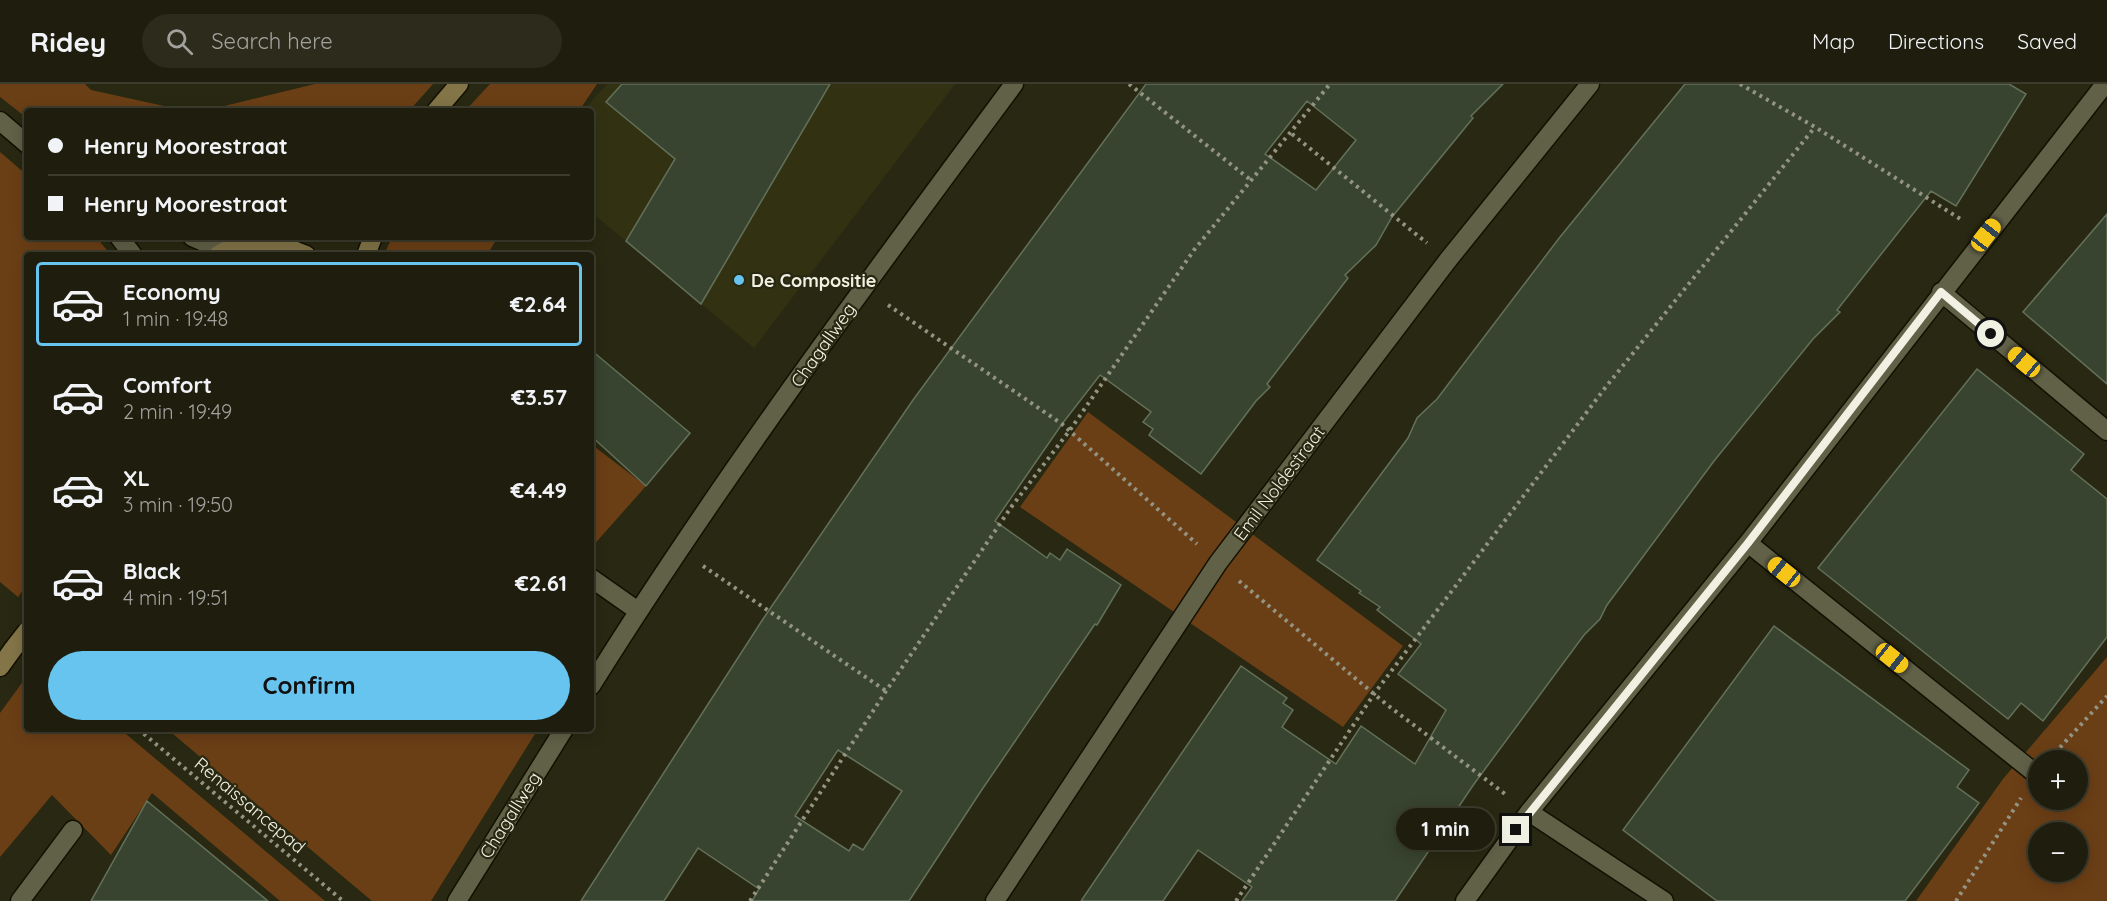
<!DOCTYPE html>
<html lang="en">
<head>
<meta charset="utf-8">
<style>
	body { margin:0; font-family:Quicksand,sans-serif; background:#2c2b1c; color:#f1f3f6; height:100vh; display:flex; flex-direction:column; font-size:22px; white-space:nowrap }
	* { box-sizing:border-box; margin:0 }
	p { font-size:20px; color:#a1a29e }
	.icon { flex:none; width:33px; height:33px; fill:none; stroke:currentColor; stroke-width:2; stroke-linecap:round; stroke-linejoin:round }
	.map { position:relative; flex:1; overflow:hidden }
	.details { position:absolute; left:24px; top:168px; width:570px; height:480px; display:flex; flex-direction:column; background:#1f1e0e; border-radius:6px; box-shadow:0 3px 15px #0003,0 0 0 2px #3c3c2e }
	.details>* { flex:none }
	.top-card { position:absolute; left:24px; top:24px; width:570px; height:132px; border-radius:6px; box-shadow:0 3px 15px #0003,0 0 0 2px #3c3c2e; display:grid; align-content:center; height:132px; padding:0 24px; background:#1f1e0e }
	.tools { position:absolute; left:2028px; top:666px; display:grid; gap:12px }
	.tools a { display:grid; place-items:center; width:60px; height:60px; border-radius:50%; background:#1f1e0e; box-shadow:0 3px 15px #0003,0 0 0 2px #3c3c2e; font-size:30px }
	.end { position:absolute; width:27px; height:27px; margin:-14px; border:8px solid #f1f1e3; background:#111; box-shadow:0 0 0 3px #111 }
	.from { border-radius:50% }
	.bubble { position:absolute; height:42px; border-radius:21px; background:#1f1e0e; box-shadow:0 3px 15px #0003,0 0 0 2px #3c3c2e; font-size:20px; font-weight:700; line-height:42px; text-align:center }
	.car { position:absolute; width:18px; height:36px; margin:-18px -9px; border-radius:8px; box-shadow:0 0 4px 2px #0007; background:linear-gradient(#f5c518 24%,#345 0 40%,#f5c518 0 76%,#345 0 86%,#f5c518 0) }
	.top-card b { display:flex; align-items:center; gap:21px; height:57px; font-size:22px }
	.top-card b+b { border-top:2px solid #3c3c2e }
	.top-card i { width:15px; height:15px; background:#f1f3f6 }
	ul { padding:10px 0 0; list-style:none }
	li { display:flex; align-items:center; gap:18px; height:84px; margin:0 12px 9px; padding:0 12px; border:3px solid transparent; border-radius:6px }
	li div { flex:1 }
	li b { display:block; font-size:22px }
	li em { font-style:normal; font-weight:700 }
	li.active { border-color:#66c4ef }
	li>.icon { width:54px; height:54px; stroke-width:1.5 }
	.button { display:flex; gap:12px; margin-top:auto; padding:12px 24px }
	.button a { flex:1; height:69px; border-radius:36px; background:#66c4ef; color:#111; font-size:24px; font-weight:700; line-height:69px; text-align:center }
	header { display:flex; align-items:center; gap:36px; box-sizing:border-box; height:84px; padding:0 30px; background:#1f1e0e; border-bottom:2px solid #3c3c2e }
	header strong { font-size:28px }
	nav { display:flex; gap:33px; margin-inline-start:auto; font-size:21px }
	.search { width:420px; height:54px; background:#2c2b1c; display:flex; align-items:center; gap:15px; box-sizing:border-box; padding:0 21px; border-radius:33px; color:#a1a29e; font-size:22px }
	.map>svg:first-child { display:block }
	.built { fill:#323213 }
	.green { fill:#6b3f16; fill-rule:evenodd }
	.building { fill:#38442f; stroke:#64715a; stroke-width:1.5; fill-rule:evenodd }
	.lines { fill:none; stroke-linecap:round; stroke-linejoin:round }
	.street-casing { stroke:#121100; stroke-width:21 }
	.secondary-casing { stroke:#121100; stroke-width:21 }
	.path { stroke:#949482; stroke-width:4; stroke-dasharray:3 4.5; stroke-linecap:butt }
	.street { stroke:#616148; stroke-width:18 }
	.secondary { stroke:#837548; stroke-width:18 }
	.secondary-bridge-casing { stroke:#121100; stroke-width:21; stroke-linecap:butt }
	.secondary-bridge { stroke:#837548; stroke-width:18 }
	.route { stroke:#f1f1e3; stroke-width:8 }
	.poi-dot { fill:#66c4ef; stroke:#292812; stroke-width:2 }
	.labels { text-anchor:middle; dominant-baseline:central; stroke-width:4.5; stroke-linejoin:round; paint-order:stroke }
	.poi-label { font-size:18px; font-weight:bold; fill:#f1f1e3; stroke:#292812; text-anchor:start }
	.street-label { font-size:18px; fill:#f1f1e3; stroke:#292812 }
</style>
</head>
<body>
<header>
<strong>Ridey</strong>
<div class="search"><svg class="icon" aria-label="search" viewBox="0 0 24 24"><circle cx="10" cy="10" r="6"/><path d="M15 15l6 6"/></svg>Search here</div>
<nav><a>Map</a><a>Directions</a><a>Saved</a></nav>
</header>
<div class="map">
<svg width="2107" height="817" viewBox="0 0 2107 817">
	<rect width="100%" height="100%" fill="#292812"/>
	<path class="built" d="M607,0H955L754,264L591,128V27H583Z"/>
	<path class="green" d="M0,0H85L91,6L187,27H27V34L0,13Z
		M315,0H433L409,27H204Z
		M490,0H597L579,27H465Z
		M0,68L27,91V153H96L111,171H27V500L18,513L0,498Z
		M392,153H498L487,171H384Z
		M1088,328L1403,562L1343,643L1020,423Z
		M591,360L646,402L591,464Z
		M2107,573V817H1916L2003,695ZM2038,676H2078V716H2038ZM2038,748H2078V788H2038Z
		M27,592V645H120L325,817H280L152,709L111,771L52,711L0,773V629Z
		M167,645H538L431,817H372Z"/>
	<path class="building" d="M622,0H830L701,220L626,157L675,75L606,18Z
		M1146,0H1503L1471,32L1473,34L1392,133L1376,161L1345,191L1348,194L1267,300L1270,303L1256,317L1201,390L1149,351L1153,345L1143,338L1151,328L1100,291L1062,340L995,437L1047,474L1050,469L1060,476L1067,465L1121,501L1097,541L1095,540L981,707L909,817H752L759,805L698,764L664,817H581L763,535L913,316ZM1307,17L1356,56L1316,106L1265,70ZM838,666L902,707L863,766L853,760L849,767L795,732Z
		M1685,0H2009L2026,10L1956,122L1931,107L1837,226L1840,228L1813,255L1714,377L1607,521L1600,535L1584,551L1474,700L1395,817H1242L1252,803L1198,766L1163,817H1081L1241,582L1287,614L1283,619L1293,626L1282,643L1336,680L1361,642L1415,680L1446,626L1398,590L1421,560L1377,526L1380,523L1359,509L1361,507L1317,476L1408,354L1417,334L1437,315L1560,153Z
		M2107,130V300L2023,228Z
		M591,266L690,349L646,402L591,352Z
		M1977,285L2084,370L2071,386L2107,415V553L2043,637L2021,619L2008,635L1818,484Z
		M1774,542L1969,686L1957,703L1979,719L1905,817H1717L1623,746Z
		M147,717L268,817H91Z"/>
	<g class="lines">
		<defs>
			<path id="street" d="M0,37L27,60
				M119,153L133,171
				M192,153L225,167
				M1941,208L2107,347
				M1748,459L2036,690
				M591,494L638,527
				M591,602C721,394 868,197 1014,0
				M1529,728L1664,817
				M20,817L73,746
				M457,817L564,645
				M995,817L1218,479L1448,176L1590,0
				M1465,817L1529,728L1748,459L2105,0"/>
			<path id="secondary" d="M436,27L459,0
				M218,171C246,153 277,158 306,171
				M366,171L373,153
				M0,583L13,565"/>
		</defs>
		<use href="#street" class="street-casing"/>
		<use href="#secondary" class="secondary-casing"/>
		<path class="path" d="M1129,0L1252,97
			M1740,0L1815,43L1962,136
			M1292,50L1427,159
			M888,221L1062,340L1197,460
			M703,482L886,607
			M1239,497L1386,620L1505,710
			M138,645L343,817
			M2055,669L2107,612
			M750,817L886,607L1012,422L1070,346L1194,166L1330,0
			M1236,817L1374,610L1605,304L1815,43
			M1956,817L2021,714"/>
		<use href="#street" class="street"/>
		<use href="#secondary" class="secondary"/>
		<defs>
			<path id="secondary-bridge" d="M13,565L27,547"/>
		</defs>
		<use href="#secondary-bridge" class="secondary-bridge-casing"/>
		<use href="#secondary-bridge" class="secondary-bridge"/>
	</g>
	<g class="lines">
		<path class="route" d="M1516,746L1748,459L1941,208L1991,250"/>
	</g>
	<circle class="poi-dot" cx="739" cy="196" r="6"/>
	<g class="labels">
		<g class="poi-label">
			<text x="751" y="196">De Compositie</text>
		</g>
		<g class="street-label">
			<text transform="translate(823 261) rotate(-55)">Chagallweg</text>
			<text transform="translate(1279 399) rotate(-53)">Emil Noldestraat</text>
			<text transform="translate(250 721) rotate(40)">Renaissancepad</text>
			<text transform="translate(510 731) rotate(-58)">Chagallweg</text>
		</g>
	</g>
</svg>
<div class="tools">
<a>+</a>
<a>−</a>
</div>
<i class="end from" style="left:1991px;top:250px"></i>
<i class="end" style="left:1516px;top:746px"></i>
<div class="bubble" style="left:1396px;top:724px;width:99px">1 min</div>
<i class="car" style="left:1986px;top:151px;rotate:38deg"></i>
<i class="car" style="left:2024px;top:278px;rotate:310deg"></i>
<i class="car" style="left:1784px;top:488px;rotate:309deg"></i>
<i class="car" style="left:1892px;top:574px;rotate:129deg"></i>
<div class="top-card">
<b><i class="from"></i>Henry Moorestraat</b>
<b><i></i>Henry Moorestraat</b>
</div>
<section class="details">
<ul>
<li class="active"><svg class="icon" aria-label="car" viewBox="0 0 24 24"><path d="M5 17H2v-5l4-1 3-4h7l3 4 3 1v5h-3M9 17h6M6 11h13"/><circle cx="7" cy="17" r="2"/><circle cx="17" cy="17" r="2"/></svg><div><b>Economy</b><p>1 min · 19:48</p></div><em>€2.64</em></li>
<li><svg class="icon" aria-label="car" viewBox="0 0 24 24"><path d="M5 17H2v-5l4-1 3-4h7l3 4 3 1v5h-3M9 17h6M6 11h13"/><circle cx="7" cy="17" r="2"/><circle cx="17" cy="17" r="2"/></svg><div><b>Comfort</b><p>2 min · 19:49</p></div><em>€3.57</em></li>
<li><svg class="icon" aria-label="car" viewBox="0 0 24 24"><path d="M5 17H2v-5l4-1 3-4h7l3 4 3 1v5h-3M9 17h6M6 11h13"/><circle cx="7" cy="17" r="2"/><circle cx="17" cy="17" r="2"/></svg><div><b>XL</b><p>3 min · 19:50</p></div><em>€4.49</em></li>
<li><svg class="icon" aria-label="car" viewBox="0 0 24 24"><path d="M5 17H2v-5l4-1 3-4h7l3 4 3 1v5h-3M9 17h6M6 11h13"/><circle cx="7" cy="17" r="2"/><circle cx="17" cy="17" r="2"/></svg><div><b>Black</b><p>4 min · 19:51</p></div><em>€2.61</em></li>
</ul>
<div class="button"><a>Confirm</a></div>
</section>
</div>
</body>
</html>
